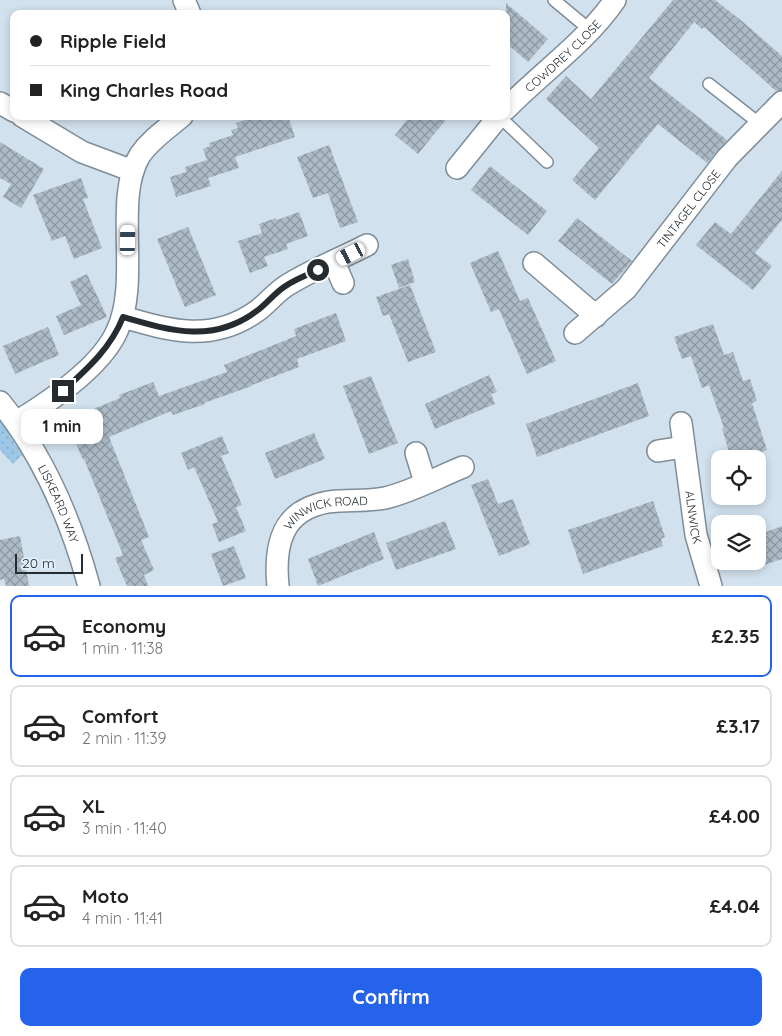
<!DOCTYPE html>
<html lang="en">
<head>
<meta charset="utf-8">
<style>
	body { margin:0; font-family:Quicksand,sans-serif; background:#f2f2f2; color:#222; height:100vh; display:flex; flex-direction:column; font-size:19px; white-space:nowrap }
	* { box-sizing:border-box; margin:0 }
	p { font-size:16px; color:#767676 }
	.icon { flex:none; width:28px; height:28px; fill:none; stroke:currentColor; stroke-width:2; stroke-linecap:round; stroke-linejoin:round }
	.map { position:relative; height:586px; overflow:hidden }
	.drawer { display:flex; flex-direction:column; background:#fff; flex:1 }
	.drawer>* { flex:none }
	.hud { position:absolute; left:10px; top:10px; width:500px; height:110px; border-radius:10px; box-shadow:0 2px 8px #0003; display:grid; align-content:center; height:110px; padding:0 20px; background:#fff }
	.controls { position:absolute; left:711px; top:450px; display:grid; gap:10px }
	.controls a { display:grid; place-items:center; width:55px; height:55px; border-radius:10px; background:#fff; box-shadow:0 2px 8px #0003; font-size:25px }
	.scale { position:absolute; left:15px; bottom:12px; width:68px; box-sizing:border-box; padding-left:5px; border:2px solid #252b2f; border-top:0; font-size:14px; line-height:18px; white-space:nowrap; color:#252b2f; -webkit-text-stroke:4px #deeefa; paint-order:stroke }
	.end { position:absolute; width:22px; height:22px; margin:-11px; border:6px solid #252b2f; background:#fff; box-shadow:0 0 0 2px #fff }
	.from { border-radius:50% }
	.bubble { position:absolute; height:35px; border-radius:10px; background:#fff; box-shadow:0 2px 8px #0003; font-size:16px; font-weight:700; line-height:35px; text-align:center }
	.car { position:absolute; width:15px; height:30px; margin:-15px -8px; border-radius:6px; box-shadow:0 0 4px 1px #0007; background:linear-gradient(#fff 24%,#345 0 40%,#fff 0 76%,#345 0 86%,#fff 0) }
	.hud b { display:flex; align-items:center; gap:18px; height:48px; font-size:19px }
	.hud b+b { border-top:1px solid #e0e0e0 }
	.hud i { width:12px; height:12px; background:#222 }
	ul { padding:9px 0 0; list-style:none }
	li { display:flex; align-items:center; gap:15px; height:82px; margin:0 10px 8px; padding:0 10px; border:2px solid #e0e0e0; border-radius:10px }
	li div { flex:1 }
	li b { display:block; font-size:19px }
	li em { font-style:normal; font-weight:700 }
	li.current { border-color:#2563eb }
	li>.icon { width:45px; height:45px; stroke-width:1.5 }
	.cta { display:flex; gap:10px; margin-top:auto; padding:10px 20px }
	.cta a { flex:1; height:58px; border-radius:10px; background:#2563eb; color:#fff; font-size:20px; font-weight:700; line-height:58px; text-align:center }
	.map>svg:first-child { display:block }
	.grass { fill:url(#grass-dots) }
	.building { fill:url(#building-cross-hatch) }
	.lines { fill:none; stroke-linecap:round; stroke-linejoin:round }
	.service-casing { stroke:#7f8d98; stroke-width:14 }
	.minor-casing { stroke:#7f8d98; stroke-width:24 }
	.service { stroke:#fff; stroke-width:11 }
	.minor { stroke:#fff; stroke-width:21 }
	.route { stroke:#252b2f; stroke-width:6 }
	.labels { text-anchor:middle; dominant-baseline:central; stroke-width:4; stroke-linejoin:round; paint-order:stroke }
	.street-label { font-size:12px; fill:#252b2f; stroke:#deeefa }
</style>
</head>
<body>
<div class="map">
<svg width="782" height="586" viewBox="0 0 782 586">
	<defs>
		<pattern id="grass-dots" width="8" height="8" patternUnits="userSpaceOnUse" patternTransform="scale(1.25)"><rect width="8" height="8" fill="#9cc7e7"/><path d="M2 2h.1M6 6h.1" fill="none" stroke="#86abc6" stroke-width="1.8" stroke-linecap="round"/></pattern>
		<pattern id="building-cross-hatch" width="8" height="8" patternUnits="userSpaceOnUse" patternTransform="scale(1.25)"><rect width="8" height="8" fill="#acbbc6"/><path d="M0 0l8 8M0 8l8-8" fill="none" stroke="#8c98a1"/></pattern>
	</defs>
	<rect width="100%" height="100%" fill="#d1e1ed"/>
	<path class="grass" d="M0,420L22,455L13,464L0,450Z"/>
	<path class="building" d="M673,0H715L743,22L782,56V90L776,91L704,27L702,29L694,22L649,78L727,140L707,163L658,124L595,200L572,180L599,148L546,99L566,76L591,99Z
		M506,3L548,39L528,62L506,43Z
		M257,116H288L295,137L235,157L239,168L208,178L211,186L176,197L170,177L186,172L185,167L207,160L203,149L210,146L209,143L233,135L231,130L238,128L236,123Z
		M410,116H449L418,154L395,135Z
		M0,142L44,169L21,208L3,197L11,184L0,178Z
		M329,145L358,222L340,228L328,193L313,198L297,157Z
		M490,166L547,211L528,235L471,190Z
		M782,171V220L755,253L772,266L753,290L696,245L715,222L731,234Z
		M81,178L88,198L83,199L102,248L74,259L65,236L52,241L33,195Z
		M299,212L308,236L286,244L288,249L264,257L268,266L250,273L238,241L262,233L259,224L276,218L277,220Z
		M577,218L632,261L612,284L558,241Z
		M188,227L216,295L185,307L157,239Z
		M498,251L520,301L528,298L556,361L527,374L499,309L491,312L470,263Z
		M408,259L415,282L399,288L391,265Z
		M87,274L107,317L64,335L56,316L81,305L70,282Z
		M410,285L436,352L408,362L389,314L383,316L376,297Z
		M336,313L346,341L297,359L299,367L252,385V386L204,403L205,404L173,415L171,411L109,437L149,537L141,540L154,570L144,575L148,586H127L115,558L123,555L84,459L83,460L70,429L77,426L74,417L120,398L119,395L153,382L159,396L227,372L224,365L296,336L294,329Z
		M713,324L724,355L733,352L743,381L750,379L757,401L752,403L767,450L762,452L764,459H731L722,428H724L709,385L702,388L691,356L682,359L674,337Z
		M48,327L59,355L15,374L3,346Z
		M489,375L497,392L491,394L495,404L435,429L425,404Z
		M371,376L398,443L369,454L343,386Z
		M638,383L649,416L537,457L526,424Z
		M314,433L325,459L275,479L265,453Z
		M222,436L229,453L221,456L242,505L236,507L246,531L219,542L212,524L218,522L206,494L194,467L188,470L181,453Z
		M488,479L498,504L513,499L530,544L499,556L471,485Z
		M653,501L665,537L661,539L663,546L583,574L568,530Z
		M445,521L456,549L396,570L386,543Z
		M782,526V559L758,567V535Z
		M374,532L384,559L318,586L308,559Z
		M20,536L29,586H6L4,579L0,580V540Z
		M234,546L246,578L223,586L211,554Z"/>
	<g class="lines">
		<defs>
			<path id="service" d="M554,0L590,30
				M709,84L760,124
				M499,116L547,162"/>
			<g id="minor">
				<path d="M184,0L190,14"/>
				<path d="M0,103L14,111"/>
				<path id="s1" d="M506,109C541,73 587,41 615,0"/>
				<path d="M22,116L82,152L133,171"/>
				<path d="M457,168L499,116"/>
				<path d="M334,262L343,283"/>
				<path d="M534,263L596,316"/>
				<path d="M123,317C171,331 212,343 257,311C267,304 275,293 286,286C311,270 340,259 367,245"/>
				<path id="s2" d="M575,333L626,289L727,158L782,102"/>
				<path id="s3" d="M0,402C44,456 71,520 89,586"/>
				<path d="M16,422C49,402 101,367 117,331C141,281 113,198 140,155C151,139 168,128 182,116"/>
				<path id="s4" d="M681,423L696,535L711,586"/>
				<path d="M658,451L683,447"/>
				<path d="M416,453L425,482"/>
				<path id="s5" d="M278,586C274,546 281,510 328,502C347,499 366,502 385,498C411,492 438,477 463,467"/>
			</g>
		</defs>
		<use href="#service" class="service-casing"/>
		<use href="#minor" class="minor-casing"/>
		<use href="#service" class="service"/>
		<use href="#minor" class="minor"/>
	</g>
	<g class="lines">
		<path class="route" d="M63,391C87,369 111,348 123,317C171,331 214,344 258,310C267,303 274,294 284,287C294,280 306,275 318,270"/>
	</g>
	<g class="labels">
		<g class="street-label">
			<text stroke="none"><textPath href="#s1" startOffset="78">COWDREY CLOSE</textPath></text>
			<text stroke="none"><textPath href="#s2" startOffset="169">TINTAGEL CLOSE</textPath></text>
			<text stroke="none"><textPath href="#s3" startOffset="118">LISKEARD WAY</textPath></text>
			<text stroke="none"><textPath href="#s5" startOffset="105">WINWICK ROAD</textPath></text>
			<text stroke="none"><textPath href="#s4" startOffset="95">ALNWICK</textPath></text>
		</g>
	</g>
</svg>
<div class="controls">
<a><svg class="icon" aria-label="locate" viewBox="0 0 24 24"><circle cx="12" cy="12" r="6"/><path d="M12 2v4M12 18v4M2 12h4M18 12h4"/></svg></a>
<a><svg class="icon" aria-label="layers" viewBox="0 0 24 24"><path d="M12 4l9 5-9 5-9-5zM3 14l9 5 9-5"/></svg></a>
</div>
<div class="scale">20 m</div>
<i class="end from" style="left:318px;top:270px"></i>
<i class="end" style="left:63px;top:391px"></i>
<div class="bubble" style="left:21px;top:409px;width:82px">1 min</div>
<i class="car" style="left:128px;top:240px;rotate:1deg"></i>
<i class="car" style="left:351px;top:254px;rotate:243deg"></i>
<div class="hud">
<b><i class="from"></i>Ripple Field</b>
<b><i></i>King Charles Road</b>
</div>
</div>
<section class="drawer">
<ul>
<li class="current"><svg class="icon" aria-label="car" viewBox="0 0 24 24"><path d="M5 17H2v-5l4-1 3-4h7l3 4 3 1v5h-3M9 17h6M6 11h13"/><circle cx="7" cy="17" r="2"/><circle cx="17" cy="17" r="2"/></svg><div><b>Economy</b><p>1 min · 11:38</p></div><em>£2.35</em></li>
<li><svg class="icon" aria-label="car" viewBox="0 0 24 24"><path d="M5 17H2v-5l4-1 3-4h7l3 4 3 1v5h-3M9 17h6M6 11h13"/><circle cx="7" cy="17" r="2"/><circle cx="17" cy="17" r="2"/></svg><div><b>Comfort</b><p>2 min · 11:39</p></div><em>£3.17</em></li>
<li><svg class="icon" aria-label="car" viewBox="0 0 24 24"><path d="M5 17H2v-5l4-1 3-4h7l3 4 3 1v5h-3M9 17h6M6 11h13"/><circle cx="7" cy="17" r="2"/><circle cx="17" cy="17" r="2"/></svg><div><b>XL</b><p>3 min · 11:40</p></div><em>£4.00</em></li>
<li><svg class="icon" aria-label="car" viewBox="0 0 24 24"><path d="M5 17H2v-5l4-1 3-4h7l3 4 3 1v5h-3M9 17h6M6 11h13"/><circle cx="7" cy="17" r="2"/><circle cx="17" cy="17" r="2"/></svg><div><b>Moto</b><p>4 min · 11:41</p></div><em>£4.04</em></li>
</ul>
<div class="cta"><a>Confirm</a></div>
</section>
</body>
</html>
